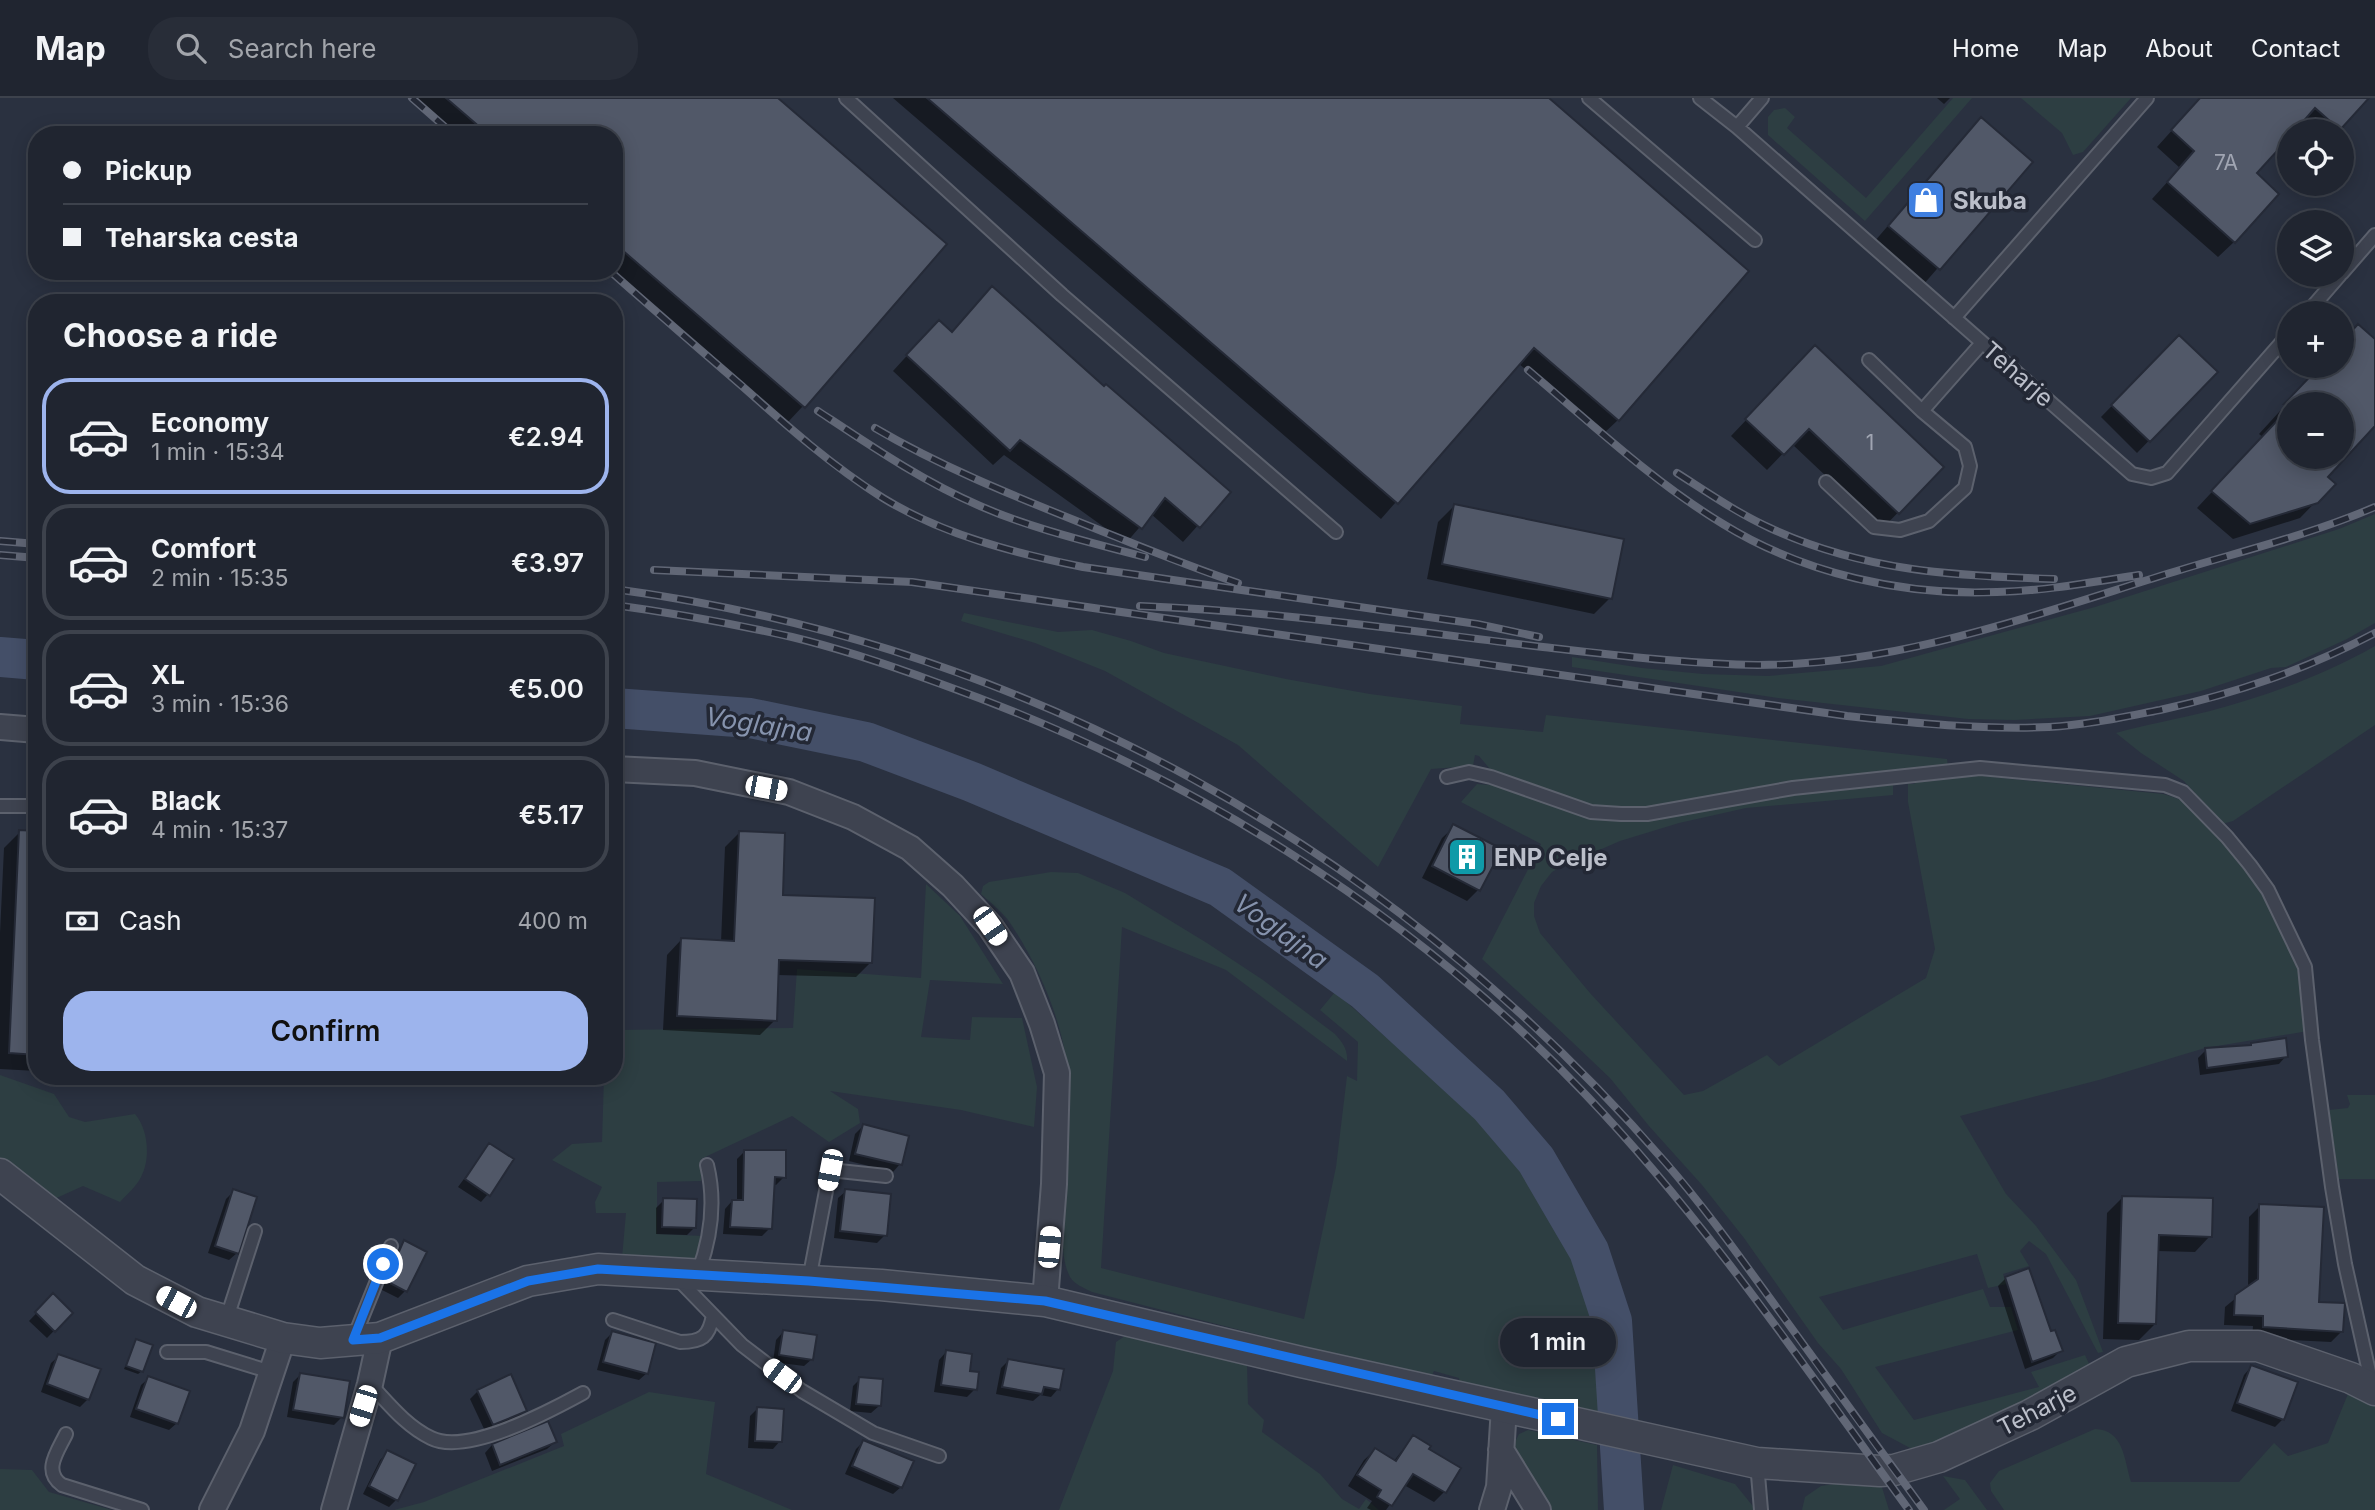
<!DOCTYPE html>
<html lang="en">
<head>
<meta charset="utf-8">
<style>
	body { margin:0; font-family:Inter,sans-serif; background:#282d38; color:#f1f3f6; height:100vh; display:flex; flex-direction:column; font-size:26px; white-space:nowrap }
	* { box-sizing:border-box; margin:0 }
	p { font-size:23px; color:#a2a5ab }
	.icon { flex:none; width:38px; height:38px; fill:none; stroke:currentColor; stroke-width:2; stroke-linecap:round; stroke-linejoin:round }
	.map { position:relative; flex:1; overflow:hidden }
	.drawer { position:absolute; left:28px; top:196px; width:595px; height:791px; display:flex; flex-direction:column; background:#202530; border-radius:28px; box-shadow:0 4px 18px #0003,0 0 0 2px #3d424c }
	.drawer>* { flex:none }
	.banner { position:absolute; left:28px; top:28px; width:595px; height:154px; border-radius:28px; box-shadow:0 4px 18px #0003,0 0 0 2px #3d424c; display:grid; align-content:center; height:154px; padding:0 35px; background:#202530 }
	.tools { position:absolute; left:2277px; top:21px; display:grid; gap:14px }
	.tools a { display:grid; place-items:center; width:77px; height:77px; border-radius:50%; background:#202530; box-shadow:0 4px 18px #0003,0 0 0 2px #3d424c; font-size:35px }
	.end { position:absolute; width:32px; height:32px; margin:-16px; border:9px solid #1a73e8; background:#fff; box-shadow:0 0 0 4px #fff }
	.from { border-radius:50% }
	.bubble { position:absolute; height:49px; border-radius:24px; background:#202530; box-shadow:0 4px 18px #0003,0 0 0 2px #3d424c; font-size:23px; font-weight:600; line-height:49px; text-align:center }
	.car { position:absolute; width:21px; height:42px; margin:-21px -10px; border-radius:9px; box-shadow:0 0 5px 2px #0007; background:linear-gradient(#fff 24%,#345 0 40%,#fff 0 76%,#345 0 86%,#fff 0) }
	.banner b { display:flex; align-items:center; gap:24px; height:66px; font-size:26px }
	.banner b+b { border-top:2px solid #3d424c }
	.banner i { width:18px; height:18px; background:#f1f3f6 }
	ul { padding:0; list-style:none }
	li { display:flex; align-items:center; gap:21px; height:116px; margin:0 14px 10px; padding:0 21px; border:4px solid #3d424c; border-radius:28px }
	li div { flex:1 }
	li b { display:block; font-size:26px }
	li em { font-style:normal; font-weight:600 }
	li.on { border-color:#9db4ed }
	li>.icon { width:63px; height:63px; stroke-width:1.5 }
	h2 { padding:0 35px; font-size:32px; line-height:84px }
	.pay { display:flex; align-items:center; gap:18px; height:77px; padding:0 35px; font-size:26px }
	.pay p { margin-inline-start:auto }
	.cta { display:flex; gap:14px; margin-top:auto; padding:14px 35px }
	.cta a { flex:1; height:80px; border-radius:28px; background:#9db4ed; color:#111; font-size:28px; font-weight:600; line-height:80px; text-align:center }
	header { display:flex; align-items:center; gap:42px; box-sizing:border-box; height:98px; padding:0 35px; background:#202530; border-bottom:2px solid #3d424c }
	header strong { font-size:33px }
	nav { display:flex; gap:38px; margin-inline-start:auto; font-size:24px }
	.search { width:490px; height:63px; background:#282d38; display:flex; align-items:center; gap:18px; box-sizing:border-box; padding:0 24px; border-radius:28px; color:#a2a5ab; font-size:26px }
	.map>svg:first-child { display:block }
	.green { fill:#2d3e42 }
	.shadow { fill:#0007; fill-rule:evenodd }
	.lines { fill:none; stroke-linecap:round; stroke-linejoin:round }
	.river { stroke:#444f68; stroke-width:40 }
	.building { fill:#515868; stroke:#252a37; stroke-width:2 }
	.service-casing { stroke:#5c616d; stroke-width:16 }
	.minor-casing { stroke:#5c616d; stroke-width:28 }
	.tertiary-casing { stroke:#5c616d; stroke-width:33 }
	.service { stroke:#3e4350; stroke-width:12 }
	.minor { stroke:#3e4350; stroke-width:24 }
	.tertiary { stroke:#3e4350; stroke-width:30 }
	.rail-casing { stroke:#616776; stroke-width:8 }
	.rail { stroke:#232835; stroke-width:5; stroke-dasharray:16; stroke-linecap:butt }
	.route { stroke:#1a73e8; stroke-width:9 }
	.labels { text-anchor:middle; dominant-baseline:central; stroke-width:7; stroke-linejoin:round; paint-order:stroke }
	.number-label { font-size:21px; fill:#a0a5b2 }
	.poi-label { font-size:24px; font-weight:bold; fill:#bbbfca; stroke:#232835; text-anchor:start }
	.street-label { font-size:24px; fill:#bbbfca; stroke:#232835 }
	.water-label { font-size:26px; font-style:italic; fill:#8693ad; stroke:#232835 }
</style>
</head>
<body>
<header>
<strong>Map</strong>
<div class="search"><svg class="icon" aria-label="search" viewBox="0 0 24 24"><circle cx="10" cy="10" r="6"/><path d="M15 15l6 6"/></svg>Search here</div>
<nav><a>Home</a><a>Map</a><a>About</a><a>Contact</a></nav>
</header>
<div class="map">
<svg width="2375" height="1412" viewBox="0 0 2375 1412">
	<rect width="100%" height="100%" fill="#2a3140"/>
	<path class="green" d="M1953,0H1972L1865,123L1768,37V19L1774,12L1785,10L1795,19L1787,30L1866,100Z
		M2021,0H2131L2083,54L2073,57L2062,35Z
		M2375,416V525L2347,541L2286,569L2271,570L2201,593L2090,618L2014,622L1968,621L1778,600L1572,569V559L1642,570L1703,576L1768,578L1881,568L2095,509L2339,431Z
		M964,515L1058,534L1092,532L1131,543L1164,555L1286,581L1370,596L1462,608L1460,626L1543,634L1546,617L1947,661L1948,669L1647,711L1597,709L1567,701L1490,671L1479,658L1475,657L1473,668L1431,671L1378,769L1238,647L1105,573L1035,545L961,523Z
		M2375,548V627L2233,723L2222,726L2184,683L2141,655L2116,635C2147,626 2179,621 2210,613C2267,598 2324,577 2375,548Z
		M1982,678L2163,696C2170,698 2177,700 2183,703C2222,727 2282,815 2296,859C2304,883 2305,908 2308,933L2205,950L2099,982L1960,1018L2006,1096L2036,1128L2076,1182L2103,1254L2098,1255L2046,1156L2029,1143L2020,1153L2029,1168L2003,1176L2007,1186L1988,1190L1977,1156L1819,1199L1843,1232L1983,1191L1990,1209H2011L2018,1232L1875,1269L1914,1322L2039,1289L2031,1274L2085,1257L2091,1270L1946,1343L1912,1351L1882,1335L1841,1271L1818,1245L1744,1140L1702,1087L1649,1028L1610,980L1550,923L1482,861L1541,746L1461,704L1477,686L1502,688L1590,717L1893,687V697L1746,710L1679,725L1620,743L1563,768L1552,774L1541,788L1534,805V818L1540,835L1590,895L1684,997L1703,993L1767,957L1779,968L1926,880L1935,851L1908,704V686H1914L1921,679Z
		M1051,774L1078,775L1125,795L1207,845L1263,882L1335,936C1342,944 1348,951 1347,963L1226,872L1122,829L1101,1170L1304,1221L1336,1069L1347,978L1357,983L1358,944L1320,912L1335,894L1492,1033L1513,1055L1534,1090L1570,1157L1595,1221L1602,1268L1601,1315L1460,1286L1459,1280L1434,1273L1430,1281L1092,1194C1084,1190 1074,1186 1070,1179C1057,1153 1065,1116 1067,1088C1068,1046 1072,1001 1066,960C1058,912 1035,861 1008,822C1001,813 990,804 981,796L983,788L989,784Z
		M926,786L960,818L1003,886L930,882L921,939L970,942L972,919L1022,920L1037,989L1034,1029L961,1012L830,993L858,1011L860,1025L829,1044L792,1018L701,1061V1083L657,1084V1136L703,1138L695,1160H622L626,1115H596L595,1104L602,1089L552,1062L572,1046L602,1044L604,978H614V932L793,930L797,871L921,880Z
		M0,977L54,996L69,1019L85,1024L135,1016C148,1031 151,1060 141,1079C137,1088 127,1096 120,1104L83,1088L52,1102L0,1063Z
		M2347,997H2375V1081H2339L2329,1012L2348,1010L2350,1006Z
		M1128,1236L1247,1266L1248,1306L1264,1322L1262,1334L1320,1376L1342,1401L1359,1411L1366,1401L1379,1412H1059L1113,1273L1116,1244Z
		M649,1294L715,1304L706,1376L792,1412H394L424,1404L564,1348L561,1336Z
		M2348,1296L2375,1307V1412H2004L1991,1393L1990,1385L1999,1373L2095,1331C2124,1332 2124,1361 2131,1384H2239L2274,1345L2288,1358L2328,1345Z
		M1528,1332L1597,1347L1598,1412H1546L1514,1346L1519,1336Z
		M1673,1367L1735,1386L1756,1412H1661Z
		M0,1371L32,1372L49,1394L112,1412H0Z
		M1943,1378L1965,1382L1987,1412H1944L1960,1401Z
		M1841,1385L1881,1386L1889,1412H1802L1805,1399L1821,1388Z"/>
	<path class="shadow" d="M413,0H775L803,308L788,324L613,173L614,37H455Z
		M893,0H1546L1618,322L1602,337L1518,265L1381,421Z
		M1937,0H1950L1944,6Z
		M2201,0H2366L2336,33H2308L2299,26L2293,33H2289V37L2255,76L2234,144L2218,159L2152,101L2180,70L2157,49Z
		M1966,37L2030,64L1923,187L1874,144Z
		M2358,228L2375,244V325L2326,379L2333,386L2300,420L2233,441L2197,410L2263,339L2259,336L2321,268H2342V245ZM2289,306H2342V359H2289Z
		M951,235L1104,290L1228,394L1183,444L1151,416L1126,445L1004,357L993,367L893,273L924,239Z
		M2179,239L2215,274L2137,355L2101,319Z
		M1800,265L1942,369L1882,431L1792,346L1767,372L1731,338Z
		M1454,408L1610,500L1594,516L1427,481L1438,424Z
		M1454,729L1479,791L1467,803L1422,780L1442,740Z
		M20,734H37V973L0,971V835L4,750Z
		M740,734L781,799L871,864L856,879L777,877L775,922L760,937L663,932L667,857L681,842L721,844L725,749Z
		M2249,949L2286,958L2279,966L2200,977L2198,960L2206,952Z
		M863,1028L900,1066L893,1074L849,1063L855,1036Z
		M489,1047L488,1096L481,1104L458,1089Z
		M745,1053L784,1079L776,1087L773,1086L770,1130L762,1138L723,1136L725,1111L732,1103L737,1104V1061Z
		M234,1093L237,1155L229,1162L208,1155L226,1101Z
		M846,1093L885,1137L877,1145L834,1140L838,1100Z
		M2123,1099L2210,1138L2195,1154L2157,1153L2155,1226L2139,1242L2103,1241L2107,1115Z
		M664,1102L695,1129L687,1137L656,1136V1110Z
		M2260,1108L2317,1205L2342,1233L2331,1244L2252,1240L2253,1228L2224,1227L2225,1209L2248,1190L2249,1119Z
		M404,1145L405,1193L398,1200L380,1191L397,1152Z
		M2006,1180L2061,1252L2053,1260L2025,1271L1998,1188Z
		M53,1198L71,1215L47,1240L29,1223Z
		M783,1234L812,1261L804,1268L773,1264L776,1242Z
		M612,1235L647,1275L639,1282L597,1272L605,1242Z
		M136,1243L142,1273L138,1276L124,1271Z
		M946,1254L968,1274L975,1291L967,1299L934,1294L939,1262Z
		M59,1258L88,1301L80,1309L41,1294L51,1265Z
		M1008,1263L1058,1291L1051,1299L1040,1297L1033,1303L996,1296L1001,1270Z
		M2251,1269L2283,1321L2275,1329L2231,1313L2244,1277Z
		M300,1277L342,1319L334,1327L287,1319L293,1284Z
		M149,1280L177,1325L169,1332L130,1319L141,1287Z
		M860,1281L879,1308L871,1315L850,1313L853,1288Z
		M478,1293L525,1313L518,1320L485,1333L470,1301Z
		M757,1311L780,1343L773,1351L748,1350L750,1318Z
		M547,1325L555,1344L547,1351L492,1373L485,1355L492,1347Z
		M1413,1339L1427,1352L1445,1393L1434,1404L1404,1387L1386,1412H1371L1367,1410L1372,1403L1348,1388L1364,1362L1375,1352L1393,1364Z
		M863,1344L901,1389L893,1396L845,1376L856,1351Z
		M388,1354L396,1402L389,1409L363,1396L380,1362Z"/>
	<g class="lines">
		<path class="river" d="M0,559L37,562
			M614,610L750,620L866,644L972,684L1220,789L1365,893L1489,1007L1536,1062L1589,1153L1612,1223L1624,1412"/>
	</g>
	<path class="building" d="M446,0H778L947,146L805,310L614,145V37H489Z
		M927,0H1549L1749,173L1619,323L1534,250L1398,406Z
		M2200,0H2369L2340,32L2315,10L2295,33H2289V40L2257,75L2279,96L2235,145L2167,84L2194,53L2171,32Z
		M1981,19L2033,64L1940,172L1888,128Z
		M992,188L1104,288L1106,286L1231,394L1200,430L1165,400L1142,431L1020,342L1010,353L906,257L939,222L952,234Z
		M2358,226L2375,241V328L2328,379L2336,386L2318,405L2250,426L2211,393L2289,310V359H2342V306H2284L2320,268H2342V244Z
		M2179,237L2218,274L2150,344L2111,307Z
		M1815,247L1944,369L1899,416L1809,331L1784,357L1745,321Z
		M1454,406L1624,441L1612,501L1442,466Z
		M1453,726L1502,751L1480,793L1432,768Z
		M19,732L37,733V957L9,955Z
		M739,733L785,735L783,797L875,800L872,865L779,862L777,923L677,918L681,840L734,843Z
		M2286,940L2288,959L2207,970L2205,950L2251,947V945Z
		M863,1026L909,1038L902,1067L855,1056Z
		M489,1045L514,1061L490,1098L465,1081Z
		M744,1052H786V1080L775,1079L772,1131L730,1129L732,1102H743Z
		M233,1091L257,1099L239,1156L215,1148Z
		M845,1091L891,1096L887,1138L840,1133Z
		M2122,1098L2213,1100L2212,1139L2159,1137L2156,1226L2118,1225Z
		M663,1100L697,1101L696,1130L662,1129Z
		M2259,1106L2324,1109L2319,1204L2345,1205L2343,1234L2263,1229V1218L2234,1217L2235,1197L2258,1181Z
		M404,1142L427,1154L407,1194L386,1183Z
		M2029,1170L2051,1233L2055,1232L2063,1253L2032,1264L2005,1179Z
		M53,1195L73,1215L55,1234L35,1214Z
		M783,1232L817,1237L813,1262L779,1257Z
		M612,1233L656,1245L648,1276L603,1264Z
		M136,1241L153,1247L143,1274L126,1268Z
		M946,1252L972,1256L970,1273L979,1274L977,1292L941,1287Z
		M58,1256L101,1271L89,1302L47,1286Z
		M1008,1261L1064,1271L1060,1292L1044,1289L1042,1296L1002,1289Z
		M2251,1267L2298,1284L2284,1322L2237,1305Z
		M300,1275L350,1283L344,1320L293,1312Z
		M511,1276L527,1313L493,1327L477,1292Z
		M148,1278L190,1293L178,1326L136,1311Z
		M859,1279L883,1281L881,1308L856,1306Z
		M757,1309L784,1311L782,1344L755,1343Z
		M548,1323L557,1344L500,1367L492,1346Z
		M1413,1337L1431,1348L1429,1351L1461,1370L1446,1395L1413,1376L1392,1408L1377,1399L1381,1392L1357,1377L1375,1350L1396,1363Z
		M863,1342L914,1363L902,1390L852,1368Z
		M387,1352L416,1366L398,1403L369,1388Z"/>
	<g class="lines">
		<defs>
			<path id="service" d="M846,0L1062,197L1336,434
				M1589,0L1755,142
				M1700,0L1737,29L2132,376L2151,380L2167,375L2289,236
				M1737,29L1762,0
				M2342,175L2375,137
				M2307,215L2340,177
				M1954,220L2147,0
				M1869,262L1922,313
				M1826,384L1874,429L1900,432L1929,423L1965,390L1970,368L1965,349L1922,313L1982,245
				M1447,679L1469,674L1491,679L1591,714L1621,716H1647L1793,690L1980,670L2165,687L2183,694L2227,739L2250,767L2268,792L2305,869L2312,942L2332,1089L2345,1166L2372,1287
				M0,708H37
				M698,1175C711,1140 716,1104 707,1067
				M676,1179L742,1247L802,1293L873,1335L939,1358
				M809,1182L830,1072L886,1078
				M613,1222L680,1244C702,1244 709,1239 713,1217
				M226,1223L255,1133
				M353,1242L391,1148
				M167,1254H206L271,1274
				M370,1286C389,1306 406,1328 431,1340C467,1358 550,1313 583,1295
				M66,1336C58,1353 42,1373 62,1387L142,1412
				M1757,1365L1761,1412"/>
			<path id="minor" d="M0,629L37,632
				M614,671L695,675L789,694L853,719L910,750L953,788L990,828L1022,875L1042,926L1057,975L1054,1086L1045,1203
				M1501,1352L1538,1412
				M212,1412L252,1333L283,1240
				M334,1412L370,1286L380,1240
				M1492,1412L1499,1389L1504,1309"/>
			<path id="tertiary" d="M0,1076L135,1182L197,1214L283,1240L320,1245L380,1240L528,1183L598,1171L881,1187L1045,1203L1301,1264L1757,1365L1880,1373L1894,1372L1939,1359L2030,1317L2126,1264L2189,1248H2258L2351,1280L2375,1292"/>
		</defs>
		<use href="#service" class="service-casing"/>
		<use href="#minor" class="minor-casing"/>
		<use href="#tertiary" class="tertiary-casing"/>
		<use href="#service" class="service"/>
		<use href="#minor" class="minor"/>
		<use href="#tertiary" class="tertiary"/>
		<defs>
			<path id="rail" d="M412,0L454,37
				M610,173C654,212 698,250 742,288C787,328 832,368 883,400C943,437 1015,455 1083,469L1477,526L1539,539
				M1528,272C1591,325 1652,383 1723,426C1804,476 1904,498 1997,494C2045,493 2093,484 2139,477
				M818,313C871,348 922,383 980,408C1033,431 1089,444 1145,459
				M875,330C940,368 1009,396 1079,424C1132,445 1184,467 1238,485
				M1677,375C1707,394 1737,415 1770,430C1863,473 1953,478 2054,481
				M0,443L37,446
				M0,457L37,460
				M654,472L912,484L1847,618C1914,625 1982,632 2049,629C2087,627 2123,619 2160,612C2237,595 2305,572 2375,535
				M614,491C1027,546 1393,751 1665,1064C1707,1112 1744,1165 1782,1217C1829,1282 1876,1347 1924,1412
				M614,507C674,515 734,526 792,539C842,551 892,568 941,586C1183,672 1408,810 1586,997C1707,1124 1806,1271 1909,1412
				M1140,508C1275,513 1409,533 1543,549C1615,557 1686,566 1758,567C1899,567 2037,516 2170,475C2238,454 2310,437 2375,409"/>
		</defs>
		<use href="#rail" class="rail-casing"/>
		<use href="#rail" class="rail"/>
	</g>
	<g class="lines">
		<path class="route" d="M383,1166L353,1242L380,1240L528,1183L598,1171L809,1183L1045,1203L1558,1321"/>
	</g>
	<defs>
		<symbol id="shop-square" viewBox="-11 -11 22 22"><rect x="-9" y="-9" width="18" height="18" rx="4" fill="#3f7fe0" stroke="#232835"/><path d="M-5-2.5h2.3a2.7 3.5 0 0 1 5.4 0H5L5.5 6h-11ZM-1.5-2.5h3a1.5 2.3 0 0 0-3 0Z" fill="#fff"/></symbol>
		<symbol id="building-square" viewBox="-11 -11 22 22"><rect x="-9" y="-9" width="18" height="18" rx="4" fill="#0f9aa8" stroke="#232835"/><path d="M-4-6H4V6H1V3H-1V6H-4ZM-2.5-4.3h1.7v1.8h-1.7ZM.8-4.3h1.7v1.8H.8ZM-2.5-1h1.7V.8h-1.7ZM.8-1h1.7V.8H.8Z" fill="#fff"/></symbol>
	</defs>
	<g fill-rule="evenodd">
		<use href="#shop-square" x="1904" y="80" width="44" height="44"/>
		<use href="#building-square" x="1445" y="737" width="44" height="44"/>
	</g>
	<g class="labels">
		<g class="number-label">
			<text x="2226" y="64">7A</text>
			<text x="1870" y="344">1</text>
		</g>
		<g class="poi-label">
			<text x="1953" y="102">Skuba</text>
			<text x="1494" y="759">ENP Celje</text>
		</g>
		<g class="street-label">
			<text transform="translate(2018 276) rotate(41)">Teharje</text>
			<text transform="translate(2037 1312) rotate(-27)">Teharje</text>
		</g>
		<g class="water-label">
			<text transform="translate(759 626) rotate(9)">Voglajna</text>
			<text transform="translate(1281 833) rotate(36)">Voglajna</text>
		</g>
	</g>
</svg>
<div class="tools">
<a><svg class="icon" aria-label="locate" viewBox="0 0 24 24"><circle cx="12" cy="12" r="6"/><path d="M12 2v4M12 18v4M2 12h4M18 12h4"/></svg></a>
<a><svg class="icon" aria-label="layers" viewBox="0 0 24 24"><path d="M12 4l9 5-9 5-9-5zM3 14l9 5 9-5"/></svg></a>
<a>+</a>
<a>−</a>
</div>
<i class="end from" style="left:383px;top:1166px"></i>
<i class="end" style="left:1558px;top:1321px"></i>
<div class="bubble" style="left:1500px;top:1220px;width:116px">1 min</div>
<i class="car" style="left:766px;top:690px;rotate:101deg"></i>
<i class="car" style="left:990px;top:828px;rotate:145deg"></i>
<i class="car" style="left:830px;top:1072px;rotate:191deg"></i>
<i class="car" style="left:1049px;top:1149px;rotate:5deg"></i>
<i class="car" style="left:176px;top:1204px;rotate:298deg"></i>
<i class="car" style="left:782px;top:1278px;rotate:307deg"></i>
<i class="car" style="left:363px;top:1308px;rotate:197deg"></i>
<div class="banner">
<b><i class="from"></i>Pickup</b>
<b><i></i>Teharska cesta</b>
</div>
<section class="drawer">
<h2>Choose a ride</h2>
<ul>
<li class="on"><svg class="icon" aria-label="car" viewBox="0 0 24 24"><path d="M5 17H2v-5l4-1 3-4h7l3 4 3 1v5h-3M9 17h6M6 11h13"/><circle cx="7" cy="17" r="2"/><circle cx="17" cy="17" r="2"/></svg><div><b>Economy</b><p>1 min · 15:34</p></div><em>€2.94</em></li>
<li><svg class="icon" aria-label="car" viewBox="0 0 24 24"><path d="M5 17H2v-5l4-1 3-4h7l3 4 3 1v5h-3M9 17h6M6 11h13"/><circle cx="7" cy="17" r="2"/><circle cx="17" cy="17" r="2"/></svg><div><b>Comfort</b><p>2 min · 15:35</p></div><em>€3.97</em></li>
<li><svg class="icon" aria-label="car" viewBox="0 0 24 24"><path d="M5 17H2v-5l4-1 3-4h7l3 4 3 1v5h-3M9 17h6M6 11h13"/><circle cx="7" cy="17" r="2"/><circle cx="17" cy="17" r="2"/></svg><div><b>XL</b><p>3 min · 15:36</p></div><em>€5.00</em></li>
<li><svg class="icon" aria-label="car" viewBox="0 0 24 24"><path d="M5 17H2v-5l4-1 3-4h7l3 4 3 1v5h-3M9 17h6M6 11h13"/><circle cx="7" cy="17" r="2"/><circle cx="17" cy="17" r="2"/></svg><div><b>Black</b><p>4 min · 15:37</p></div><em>€5.17</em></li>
</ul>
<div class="pay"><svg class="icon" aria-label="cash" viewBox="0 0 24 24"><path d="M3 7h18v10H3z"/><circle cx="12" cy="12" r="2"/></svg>Cash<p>400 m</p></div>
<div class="cta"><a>Confirm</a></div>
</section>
</div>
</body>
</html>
